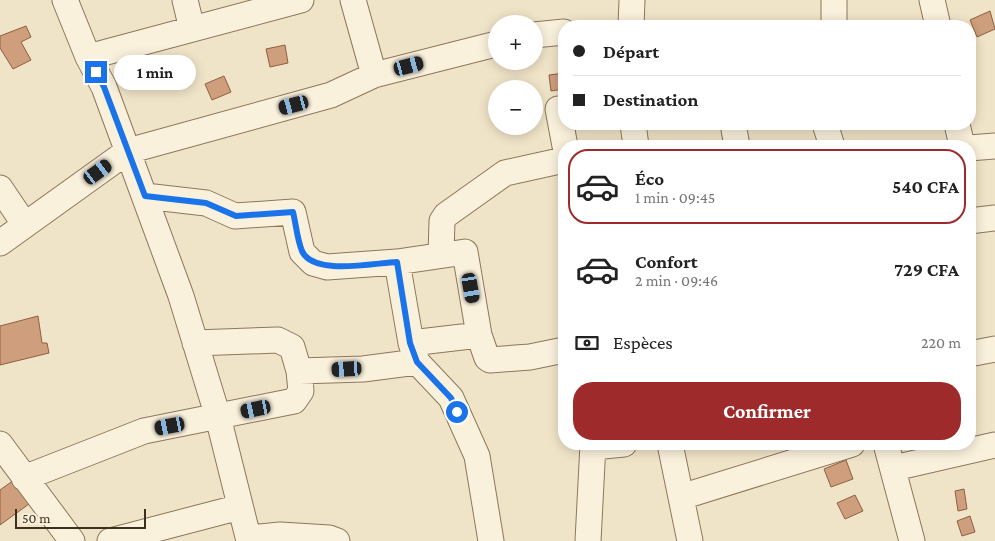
<!DOCTYPE html>
<html lang="fr">
<head>
<meta charset="utf-8">
<style>
	body { margin:0; font-family:"Crimson Pro",serif; background:#f6f6f6; color:#222; height:100vh; display:flex; flex-direction:column; font-size:19px; white-space:nowrap }
	* { box-sizing:border-box; margin:0 }
	p { font-size:16px; color:#767676 }
	.icon { flex:none; width:28px; height:28px; fill:none; stroke:currentColor; stroke-width:2; stroke-linecap:round; stroke-linejoin:round }
	.map { position:relative; flex:1; overflow:hidden }
	.details { position:absolute; left:558px; top:140px; width:418px; height:310px; display:flex; flex-direction:column; background:#fff; border-radius:20px; box-shadow:0 2px 12px #0003 }
	.details>* { flex:none }
	.hud { position:absolute; left:558px; top:20px; width:418px; height:110px; border-radius:20px; box-shadow:0 2px 12px #0003; display:grid; align-content:center; height:110px; padding:0 15px; background:#fff }
	.fabs { position:absolute; left:488px; top:15px; display:grid; gap:10px }
	.fabs a { display:grid; place-items:center; width:55px; height:55px; border-radius:50%; background:#fff; box-shadow:0 2px 12px #0003; font-size:25px }
	.scale { position:absolute; left:15px; bottom:12px; width:131px; box-sizing:border-box; padding-left:5px; border:2px solid #3d2e20; border-top:0; font-size:14px; line-height:18px; white-space:nowrap; color:#3d2e20; -webkit-text-stroke:4px #f7eed8; paint-order:stroke }
	.end { position:absolute; width:22px; height:22px; margin:-11px; border:6px solid #1a73e8; background:#fff; box-shadow:0 0 0 2px #fff }
	.from { border-radius:50% }
	.bubble { position:absolute; height:35px; border-radius:18px; background:#fff; box-shadow:0 2px 12px #0003; font-size:16px; font-weight:700; line-height:35px; text-align:center }
	.car { position:absolute; width:15px; height:30px; margin:-15px -8px; border-radius:6px; box-shadow:0 0 4px 1px #0007; background:linear-gradient(#222 24%,#8ab4d8 0 40%,#222 0 76%,#8ab4d8 0 86%,#222 0) }
	.hud b { display:flex; align-items:center; gap:18px; height:48px; font-size:19px }
	.hud b+b { border-top:1px solid #e0e0e0 }
	.hud i { width:12px; height:12px; background:#222 }
	ul { padding:9px 0 0; list-style:none }
	li { display:flex; align-items:center; gap:15px; height:75px; margin:0 10px 8px; padding:0 5px; border:2px solid transparent; border-radius:20px }
	li div { flex:1 }
	li b { display:block; font-size:19px }
	li em { font-style:normal; font-weight:700 }
	li.active { border-color:#9e2a2b }
	li>.icon { width:45px; height:45px; stroke-width:1.5 }
	.pay { display:flex; align-items:center; gap:12px; height:55px; padding:0 15px; font-size:19px }
	.pay p { margin-inline-start:auto }
	.primary-button { display:flex; gap:10px; margin-top:auto; padding:10px 15px }
	.primary-button a { flex:1; height:58px; border-radius:20px; background:#9e2a2b; color:#fff; font-size:20px; font-weight:700; line-height:58px; text-align:center }
	.map>svg:first-child { display:block }
	.building { fill:#cf9f7d; stroke:#8d5f41 }
	.lines { fill:none; stroke-linecap:round; stroke-linejoin:round }
	.minor-casing { stroke:#8d765c; stroke-width:27 }
	.minor { stroke:#faf1dc; stroke-width:25 }
	.route { stroke:#1a73e8; stroke-width:6 }
</style>
</head>
<body>
<div class="map">
<svg width="995" height="541" viewBox="0 0 995 541">
	<rect width="100%" height="100%" fill="#f0e4c8"/>
	<path class="building" d="M990,11L995,29L977,37L970,20Z
		M26,26L31,37L21,42L31,60L13,69L0,48V36Z
		M285,45L288,63L270,67L266,49Z
		M564,73V89L551,91L549,75Z
		M224,76L231,92L212,100L205,84Z
		M38,316L42,343H47L49,353L0,365V326Z
		M846,460L853,479L831,487L824,469Z
		M14,480L29,504L0,525V490Z
		M964,489L967,509L958,511L955,491Z
		M855,495L863,511L845,519L837,503Z
		M970,516L975,532L962,536L957,521Z"/>
	<g class="lines">
		<defs>
			<path id="minor" d="M65,0L88,57L104,87L181,296L218,417L249,541
				M185,0L192,29
				M353,0L374,75
				M932,0L938,26
				M631,26L632,0
				M834,26V0
				M534,35L564,32
				M88,57L301,0
				M558,109L565,146
				M633,124L636,146
				M733,124L737,146
				M825,124L832,146
				M957,124L962,146
				M969,148L995,146
				M0,188L25,225
				M145,196L206,203L235,216L293,212L302,252L313,263L327,267L397,262L465,252L479,335
				M969,221L995,218
				M0,243L128,151L331,95L374,75L496,44
				M441,255L442,221L446,215L505,173L564,160
				M397,262L411,343L417,362L451,398L477,456L491,541
				M195,343L278,340L292,347L299,371L363,369L417,362
				M411,343L479,335L487,358L490,360L530,357L564,350
				M969,354L995,349
				M0,444L72,541
				M670,444L690,541
				M886,444L912,541
				M593,447L624,444
				M894,468L995,445
				M24,478L144,431L294,401L301,391L299,371
				M681,497L852,444
				M249,538L280,535L329,538L337,541
				M110,541L240,507
				M588,541L593,444"/>
		</defs>
		<use href="#minor" class="minor-casing"/>
		<use href="#minor" class="minor"/>
	</g>
	<g class="lines">
		<path class="route" d="M96,72L104,87L145,196L206,203L236,216L293,212C296,224 297,239 302,251C313,276 373,263 397,262L410,343L417,362L451,398L457,412"/>
	</g>
</svg>
<div class="fabs">
<a>+</a>
<a>−</a>
</div>
<div class="scale">50 m</div>
<i class="end from" style="left:457px;top:412px"></i>
<i class="end" style="left:96px;top:72px"></i>
<div class="bubble" style="left:114px;top:55px;width:82px">1 min</div>
<i class="car" style="left:409px;top:66px;rotate:75deg"></i>
<i class="car" style="left:294px;top:105px;rotate:255deg"></i>
<i class="car" style="left:98px;top:172px;rotate:54deg"></i>
<i class="car" style="left:471px;top:288px;rotate:170deg"></i>
<i class="car" style="left:347px;top:369px;rotate:267deg"></i>
<i class="car" style="left:256px;top:409px;rotate:258deg"></i>
<i class="car" style="left:170px;top:426px;rotate:259deg"></i>
<div class="hud">
<b><i class="from"></i>Départ</b>
<b><i></i>Destination</b>
</div>
<section class="details">
<ul>
<li class="active"><svg class="icon" aria-label="car" viewBox="0 0 24 24"><path d="M5 17H2v-5l4-1 3-4h7l3 4 3 1v5h-3M9 17h6M6 11h13"/><circle cx="7" cy="17" r="2"/><circle cx="17" cy="17" r="2"/></svg><div><b>Éco</b><p>1 min · 09:45</p></div><em>540 CFA</em></li>
<li><svg class="icon" aria-label="car" viewBox="0 0 24 24"><path d="M5 17H2v-5l4-1 3-4h7l3 4 3 1v5h-3M9 17h6M6 11h13"/><circle cx="7" cy="17" r="2"/><circle cx="17" cy="17" r="2"/></svg><div><b>Confort</b><p>2 min · 09:46</p></div><em>729 CFA</em></li>
</ul>
<div class="pay"><svg class="icon" aria-label="cash" viewBox="0 0 24 24"><path d="M3 7h18v10H3z"/><circle cx="12" cy="12" r="2"/></svg>Espèces<p>220 m</p></div>
<div class="primary-button"><a>Confirmer</a></div>
</section>
</div>
</body>
</html>
